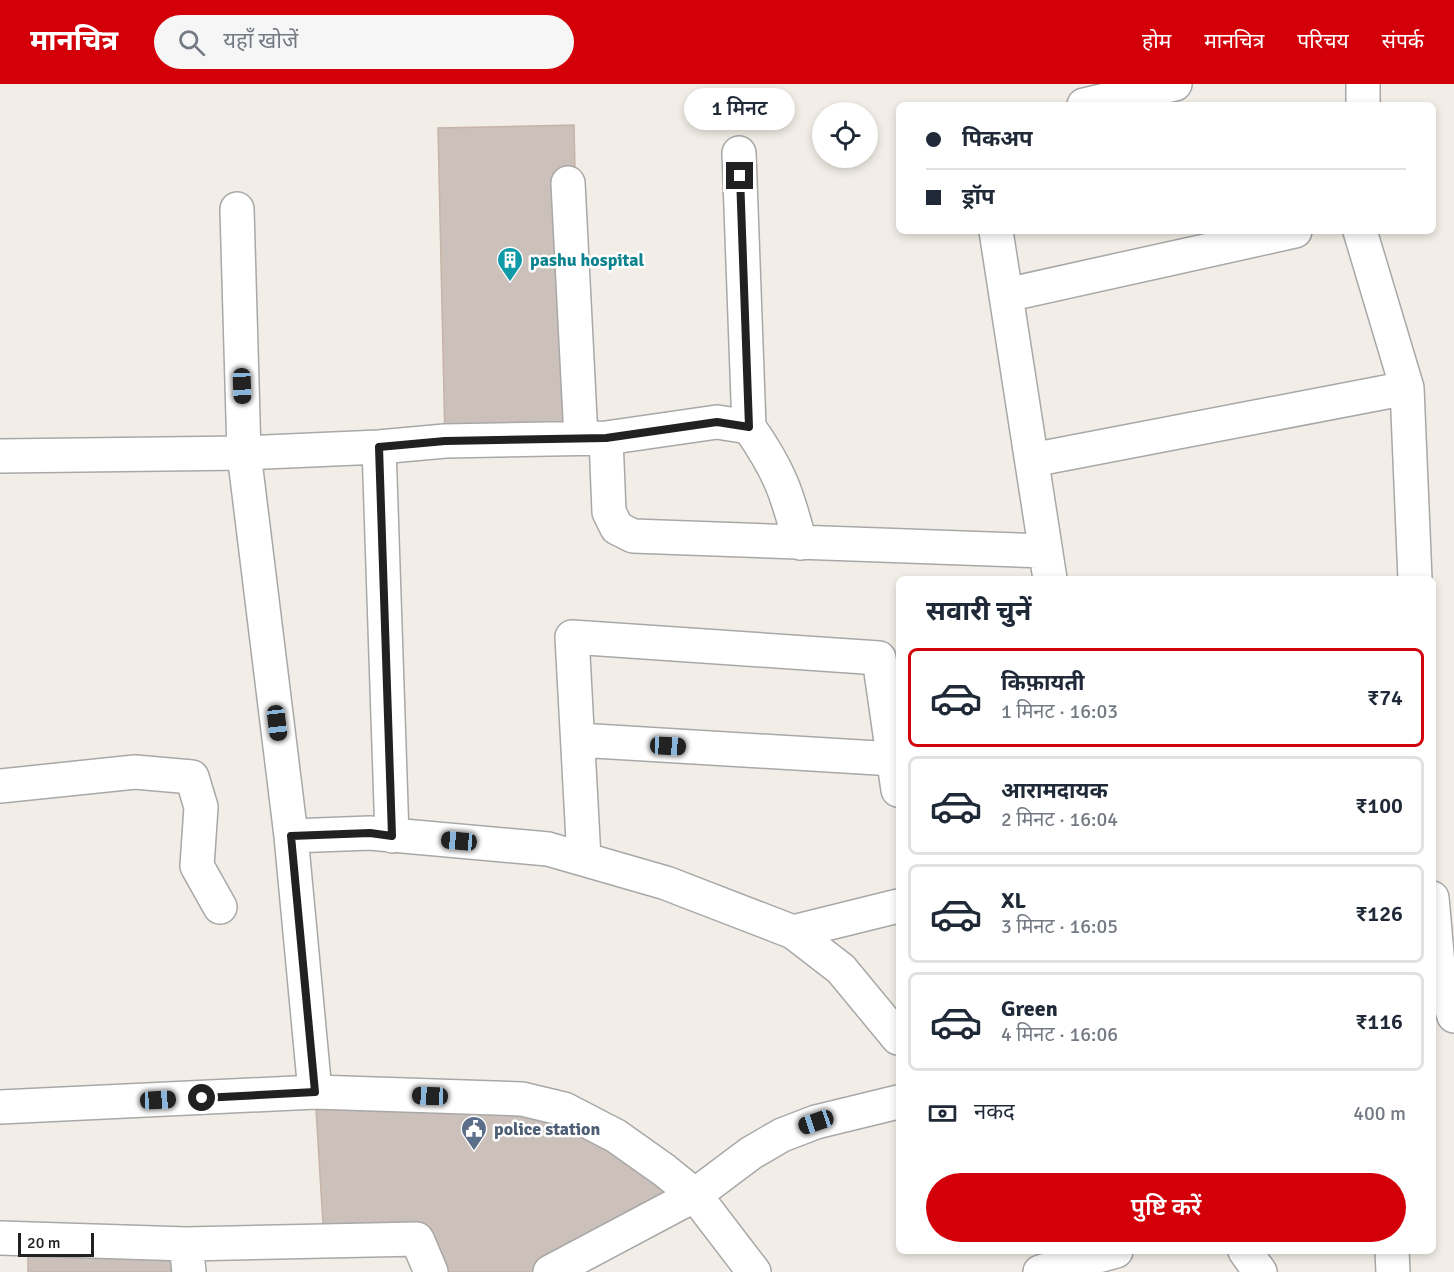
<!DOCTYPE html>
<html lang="hi">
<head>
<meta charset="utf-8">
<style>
	body { margin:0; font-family:Signika,"Noto Sans Devanagari",sans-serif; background:#f6f6f7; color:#1f2937; height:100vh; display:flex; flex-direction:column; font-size:22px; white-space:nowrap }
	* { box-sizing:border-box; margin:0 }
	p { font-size:20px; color:#747a83 }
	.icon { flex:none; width:33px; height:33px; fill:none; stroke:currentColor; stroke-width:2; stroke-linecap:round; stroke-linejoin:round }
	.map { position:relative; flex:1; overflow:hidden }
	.drawer { position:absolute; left:896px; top:492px; width:540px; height:678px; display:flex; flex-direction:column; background:#fff; border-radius:9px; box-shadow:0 3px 9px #0003 }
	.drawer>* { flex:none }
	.hud { position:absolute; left:896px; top:18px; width:540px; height:132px; border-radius:9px; box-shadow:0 3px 9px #0003; display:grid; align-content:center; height:132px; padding:0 30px; background:#fff }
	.tools { position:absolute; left:812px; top:18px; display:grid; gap:12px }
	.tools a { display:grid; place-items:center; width:66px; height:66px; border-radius:50%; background:#fff; box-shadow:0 3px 9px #0003; font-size:30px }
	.scale { position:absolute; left:18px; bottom:15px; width:76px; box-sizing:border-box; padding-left:6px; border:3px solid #212121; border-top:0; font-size:16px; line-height:21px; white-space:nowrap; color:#212121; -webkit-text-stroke:4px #fff; paint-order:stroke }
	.end { position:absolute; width:27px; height:27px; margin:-14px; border:8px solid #212121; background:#fff; box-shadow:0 0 0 3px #fff }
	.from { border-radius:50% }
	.bubble { position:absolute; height:42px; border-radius:21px; background:#fff; box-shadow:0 3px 9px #0003; font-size:20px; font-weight:600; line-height:42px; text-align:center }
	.car { position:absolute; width:18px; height:36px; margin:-18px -9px; border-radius:8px; box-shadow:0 0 4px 2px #0007; background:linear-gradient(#222 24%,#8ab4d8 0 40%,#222 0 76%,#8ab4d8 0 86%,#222 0) }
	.hud b { display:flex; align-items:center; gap:21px; height:57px; font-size:22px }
	.hud b+b { border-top:2px solid #e0e1e3 }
	.hud i { width:15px; height:15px; background:#1f2937 }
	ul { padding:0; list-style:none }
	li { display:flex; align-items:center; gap:18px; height:99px; margin:0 12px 9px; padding:0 18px; border:3px solid #e0e1e3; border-radius:9px }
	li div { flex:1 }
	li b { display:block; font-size:22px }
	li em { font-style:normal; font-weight:600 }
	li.selected { border-color:#d30009 }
	li>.icon { width:54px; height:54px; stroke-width:1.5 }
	h2 { padding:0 30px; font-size:27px; line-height:72px }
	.pay { display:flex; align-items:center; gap:15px; height:66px; padding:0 30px; font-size:22px }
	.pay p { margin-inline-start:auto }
	.cta { display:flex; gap:12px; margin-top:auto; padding:12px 30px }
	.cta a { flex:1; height:69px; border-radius:36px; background:#d30009; color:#fff; font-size:24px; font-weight:600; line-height:69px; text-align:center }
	header { display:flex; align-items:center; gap:36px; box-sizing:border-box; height:84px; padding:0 30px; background:#d30009; color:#fff }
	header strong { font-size:28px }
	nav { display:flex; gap:33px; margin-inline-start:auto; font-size:21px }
	.search { width:420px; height:54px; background:#f6f6f7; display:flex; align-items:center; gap:15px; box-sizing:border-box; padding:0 21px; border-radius:33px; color:#747a83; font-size:22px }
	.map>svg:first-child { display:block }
	.building { fill:#cbc0ba; stroke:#c6b4a8; stroke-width:1.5 }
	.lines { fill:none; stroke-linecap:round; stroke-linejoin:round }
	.minor-casing { stroke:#a8a8a8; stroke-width:36 }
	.minor { stroke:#fff; stroke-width:33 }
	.route { stroke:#212121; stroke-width:8 }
	.labels { text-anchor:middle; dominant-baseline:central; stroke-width:5; stroke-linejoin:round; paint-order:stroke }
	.culture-label { font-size:18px; font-weight:bold; fill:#0d838f; stroke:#fff; text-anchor:start }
	.service-label { font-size:18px; font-weight:bold; fill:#4e5e75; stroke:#fff; text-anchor:start }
</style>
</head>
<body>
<header>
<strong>मानचित्र</strong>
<div class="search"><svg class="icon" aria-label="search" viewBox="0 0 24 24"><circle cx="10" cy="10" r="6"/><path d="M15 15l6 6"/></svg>यहाँ खोजें</div>
<nav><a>होम</a><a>मानचित्र</a><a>परिचय</a><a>संपर्क</a></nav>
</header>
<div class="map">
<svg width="1454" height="1188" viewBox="0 0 1454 1188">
	<rect width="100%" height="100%" fill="#f2eee7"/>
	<path class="building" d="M574,41L581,354L445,357L438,44Z
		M315,1008L522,1015L695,1111L550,1188H431L417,1155L324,1157Z
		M28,1155L186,1160L189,1188H28Z"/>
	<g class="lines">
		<defs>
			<path id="minor" d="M1084,21L1175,0
				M1363,21V0
				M568,99L581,354
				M237,125L244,369L291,752L315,1008
				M996,147L1050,495
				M1360,147L1407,304L1415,495
				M1006,211L1295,147
				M749,343C779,386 787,408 800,459
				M606,354L609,428L617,444L633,452L1045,467
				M379,363L392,752
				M0,372L244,369L379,363L445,357L606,354L717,338L749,343L739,69
				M1032,376L1407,304
				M578,656L894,675
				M0,702L135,688L192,693L201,723L197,782L220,823
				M291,752L370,749L548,765L666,799L793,848L841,885L898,954
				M584,775L572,553L879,574L898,706
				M1432,814L1438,881L1432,882
				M793,848L898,822
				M1438,881L1454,932
				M0,1023L315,1008L522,1015L564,1025L616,1052L664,1086L695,1111L754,1188
				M0,1154L186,1160L417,1155L431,1188
				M186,1160L189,1188
				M1245,1167L1260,1188
				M1392,1167L1393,1188
				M550,1188L695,1111L751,1069L782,1051L816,1038L898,1018
				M1040,1188L1116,1167"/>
		</defs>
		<use href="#minor" class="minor-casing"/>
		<use href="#minor" class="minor"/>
	</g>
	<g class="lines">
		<path class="route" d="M202,1014L315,1008L291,752L370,749L392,752L379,363L445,357L606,354L717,338L749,343L740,92"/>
	</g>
	<defs>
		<symbol id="building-pin" viewBox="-11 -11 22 30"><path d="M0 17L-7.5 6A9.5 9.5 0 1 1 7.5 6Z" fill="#0f9aa8" stroke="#fff"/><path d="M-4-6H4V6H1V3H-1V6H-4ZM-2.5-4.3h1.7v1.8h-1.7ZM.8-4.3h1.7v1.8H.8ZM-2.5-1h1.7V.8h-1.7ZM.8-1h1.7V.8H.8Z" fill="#fff"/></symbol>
		<symbol id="civic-pin" viewBox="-11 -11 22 30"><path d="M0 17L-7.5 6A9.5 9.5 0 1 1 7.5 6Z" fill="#5c6f8a" stroke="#fff"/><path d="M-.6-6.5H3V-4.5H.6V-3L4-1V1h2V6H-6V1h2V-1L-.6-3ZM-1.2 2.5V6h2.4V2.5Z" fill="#fff"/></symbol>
	</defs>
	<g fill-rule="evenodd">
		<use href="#building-pin" x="495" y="161" width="30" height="40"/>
		<use href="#civic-pin" x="459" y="1030" width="30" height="40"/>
	</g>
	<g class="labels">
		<g class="culture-label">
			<text x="530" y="176">pashu hospital</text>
		</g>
		<g class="service-label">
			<text x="494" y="1045">police station</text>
		</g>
	</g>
</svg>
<div class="tools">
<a><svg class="icon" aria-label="locate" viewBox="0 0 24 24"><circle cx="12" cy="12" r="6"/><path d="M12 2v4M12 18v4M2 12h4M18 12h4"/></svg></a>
</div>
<div class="scale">20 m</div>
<i class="end from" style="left:202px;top:1014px"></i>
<i class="end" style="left:740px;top:92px"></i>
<div class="bubble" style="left:684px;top:4px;width:111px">1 मिनट</div>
<i class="car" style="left:242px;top:302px;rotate:178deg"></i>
<i class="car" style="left:277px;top:639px;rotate:173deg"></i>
<i class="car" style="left:668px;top:662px;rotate:93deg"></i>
<i class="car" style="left:459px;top:757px;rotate:275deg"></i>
<i class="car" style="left:430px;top:1012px;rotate:272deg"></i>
<i class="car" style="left:158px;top:1016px;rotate:87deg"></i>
<i class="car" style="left:816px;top:1038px;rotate:251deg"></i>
<div class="hud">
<b><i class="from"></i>पिकअप</b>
<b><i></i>ड्रॉप</b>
</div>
<section class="drawer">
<h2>सवारी चुनें</h2>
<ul>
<li class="selected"><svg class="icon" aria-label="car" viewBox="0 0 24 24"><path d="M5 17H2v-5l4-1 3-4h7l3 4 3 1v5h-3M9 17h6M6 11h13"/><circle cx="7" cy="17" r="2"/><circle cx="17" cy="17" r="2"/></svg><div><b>किफ़ायती</b><p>1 मिनट · 16:03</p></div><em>₹74</em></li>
<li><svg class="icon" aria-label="car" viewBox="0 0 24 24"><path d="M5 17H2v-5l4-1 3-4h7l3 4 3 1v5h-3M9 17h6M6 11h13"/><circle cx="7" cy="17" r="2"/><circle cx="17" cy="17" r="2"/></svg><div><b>आरामदायक</b><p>2 मिनट · 16:04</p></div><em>₹100</em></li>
<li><svg class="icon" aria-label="car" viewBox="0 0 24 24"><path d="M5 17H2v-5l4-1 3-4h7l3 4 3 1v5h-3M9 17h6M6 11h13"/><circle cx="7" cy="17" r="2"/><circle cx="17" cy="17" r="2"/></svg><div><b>XL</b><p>3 मिनट · 16:05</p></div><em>₹126</em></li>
<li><svg class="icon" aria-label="car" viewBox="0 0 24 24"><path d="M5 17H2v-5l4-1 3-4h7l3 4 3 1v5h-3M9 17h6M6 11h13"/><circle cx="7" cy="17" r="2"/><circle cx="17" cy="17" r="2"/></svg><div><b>Green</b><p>4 मिनट · 16:06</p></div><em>₹116</em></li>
</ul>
<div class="pay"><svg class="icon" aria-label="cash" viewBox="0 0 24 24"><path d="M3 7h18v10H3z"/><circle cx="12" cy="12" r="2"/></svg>नकद<p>400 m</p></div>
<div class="cta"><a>पुष्टि करें</a></div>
</section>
</div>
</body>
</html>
